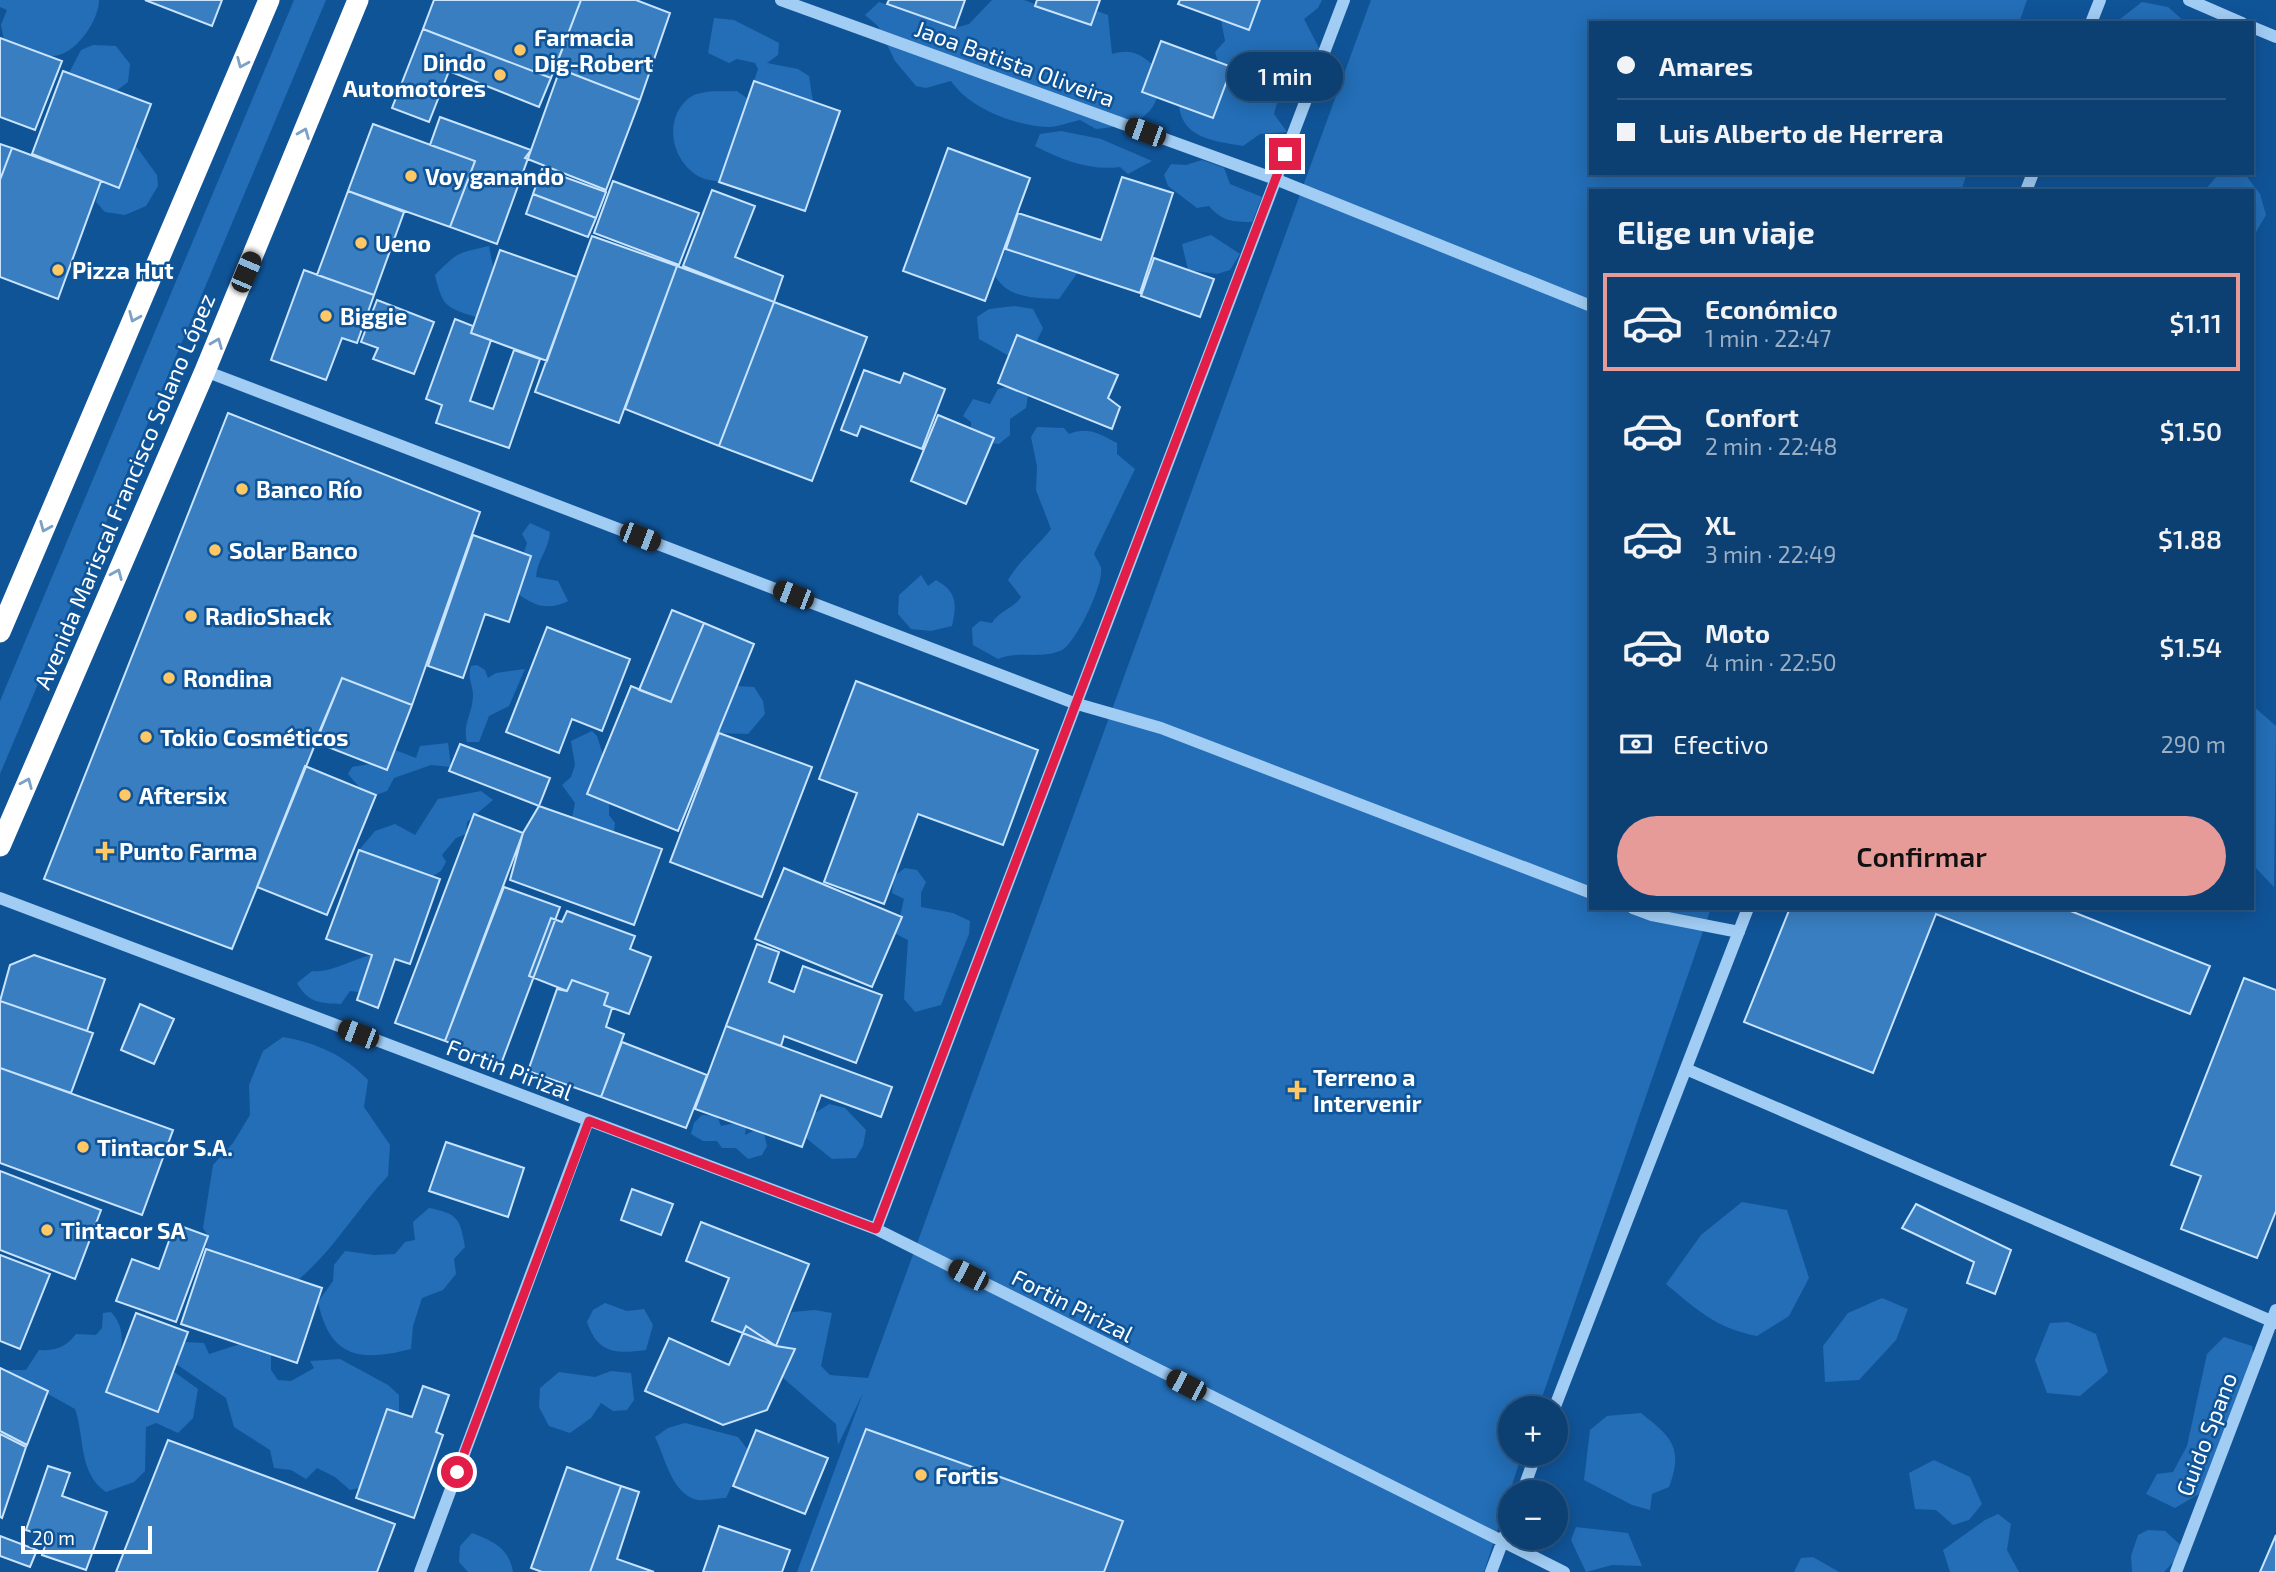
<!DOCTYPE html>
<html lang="es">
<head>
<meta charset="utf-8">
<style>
	body { margin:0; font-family:"Exo 2",sans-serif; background:#154677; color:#f1f3f6; height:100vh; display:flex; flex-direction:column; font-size:26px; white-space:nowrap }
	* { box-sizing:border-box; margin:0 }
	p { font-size:23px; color:#9aafc4 }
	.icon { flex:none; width:38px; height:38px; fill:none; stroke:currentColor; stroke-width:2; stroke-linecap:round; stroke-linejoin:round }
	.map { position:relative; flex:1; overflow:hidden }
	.drawer { position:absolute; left:1589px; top:189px; width:665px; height:721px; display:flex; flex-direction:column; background:#0c3f72; border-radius:0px; box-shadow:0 4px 18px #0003,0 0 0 2px #2c5884 }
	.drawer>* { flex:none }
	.guide { position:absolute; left:1589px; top:21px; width:665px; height:154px; border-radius:0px; box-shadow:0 4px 18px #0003,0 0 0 2px #2c5884; display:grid; align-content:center; height:154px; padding:0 28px; background:#0c3f72 }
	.tools { position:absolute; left:1498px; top:1396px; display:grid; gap:14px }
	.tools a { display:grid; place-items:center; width:70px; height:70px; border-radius:50%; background:#0c3f72; box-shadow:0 4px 18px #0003,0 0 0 2px #2c5884; font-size:35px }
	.scale { position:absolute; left:21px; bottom:18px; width:131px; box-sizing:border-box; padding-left:7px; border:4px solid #fff; border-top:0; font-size:19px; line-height:24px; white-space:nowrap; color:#fff; -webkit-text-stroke:5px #105498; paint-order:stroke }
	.end { position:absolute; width:32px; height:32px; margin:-16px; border:9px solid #e11d48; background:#fff; box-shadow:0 0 0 4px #fff }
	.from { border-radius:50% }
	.bubble { position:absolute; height:49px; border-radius:24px; background:#0c3f72; box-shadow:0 4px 18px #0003,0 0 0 2px #2c5884; font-size:23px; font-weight:600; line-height:49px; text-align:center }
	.car { position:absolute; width:21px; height:42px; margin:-21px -10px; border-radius:9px; box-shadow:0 0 5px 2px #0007; background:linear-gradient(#222 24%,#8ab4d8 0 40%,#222 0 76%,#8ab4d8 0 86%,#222 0) }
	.guide b { display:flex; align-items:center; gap:24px; height:66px; font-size:26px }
	.guide b+b { border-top:2px solid #2c5884 }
	.guide i { width:18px; height:18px; background:#f1f3f6 }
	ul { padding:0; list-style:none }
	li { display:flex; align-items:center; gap:21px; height:98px; margin:0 14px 10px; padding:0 14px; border:4px solid transparent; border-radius:0px }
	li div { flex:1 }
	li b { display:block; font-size:26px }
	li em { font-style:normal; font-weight:600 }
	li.selected { border-color:#e69b98 }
	li>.icon { width:63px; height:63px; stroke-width:1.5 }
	h2 { padding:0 28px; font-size:32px; line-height:84px }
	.pay { display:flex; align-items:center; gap:18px; height:77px; padding:0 28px; font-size:26px }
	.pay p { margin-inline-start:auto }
	.cta { display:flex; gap:14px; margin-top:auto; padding:14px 28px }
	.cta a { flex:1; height:80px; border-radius:42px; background:#e69b98; color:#111; font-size:28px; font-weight:600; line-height:80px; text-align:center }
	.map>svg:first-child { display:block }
	.green { fill:#236eb7 }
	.building { fill:#397ec0; stroke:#c9e4fe; stroke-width:2 }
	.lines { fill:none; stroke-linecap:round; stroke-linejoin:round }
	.minor { stroke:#a1ccf4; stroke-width:12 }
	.highway { stroke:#fff; stroke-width:21 }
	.oneway { stroke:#7ca1c6 }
	.route { stroke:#e11d48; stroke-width:9 }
	.poi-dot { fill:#ffc864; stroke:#105498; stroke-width:2.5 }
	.labels { text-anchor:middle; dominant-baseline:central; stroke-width:5; stroke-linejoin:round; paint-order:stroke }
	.poi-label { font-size:23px; font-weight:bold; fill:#fff; stroke:#105498; text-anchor:start }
	.street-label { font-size:23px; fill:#fff; stroke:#105498 }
</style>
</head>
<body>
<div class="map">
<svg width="2276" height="1572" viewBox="0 0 2276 1572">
	<rect width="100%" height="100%" fill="#105498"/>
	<path class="green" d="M0,0H99C99,21 74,58 50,56C35,55 17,45 4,40L1,25L7,10L0,7Z
		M294,0H326L0,774V701Z
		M992,0H1024L1091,25L1097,11L1108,15L1112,54C1129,49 1138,52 1152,64L1142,92L1157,98C1147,125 1121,126 1096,129L1080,120C1070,122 1058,127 1048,127C1015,126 969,108 951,81L926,88L916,86L895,61L878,26L865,15L879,2L955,28L969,24Z
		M1260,0H1322L1318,8L1304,19L1319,48L1310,71L1280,92L1274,114L1287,132L1260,134L1243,146C1215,141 1183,139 1179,106L1213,118L1232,68L1218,62L1215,52L1225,41L1221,20L1248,30Z
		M1371,0H2027L2019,23H1591V173H1967L1961,191H1591V908H1711L1538,1409H1510V1454H1522L1484,1572H797L863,1393L838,1445L836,1424L782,1377L794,1349L776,1346L792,1312L815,1310L832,1313L821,1366L830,1375L868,1378Z
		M2142,2L2168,7L2186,23H2115Z
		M714,18L734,20L779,43L778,55L767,63L798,69L809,76L813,102L754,81L758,69L755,63L737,59L729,63L708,53Z
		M93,45L116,46L130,64L128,82L116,91L69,73L81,50Z
		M737,91L748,99L719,182C713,180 704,180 698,176C671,160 663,119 689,98C701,89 722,92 737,91Z
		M1061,131L1101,139L1152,161L1128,174L1120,167C1090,171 1062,160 1035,146L1040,134Z
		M135,145L157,175L158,186L146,206L125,215L105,212L96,202L101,181Z
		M1202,160L1224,168L1230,184L1262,197L1252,222C1232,222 1222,221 1209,206L1197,208L1168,186L1164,175L1171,164L1186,165Z
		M2244,173L2260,194L2266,215L2252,239V191H2204L2217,176Z
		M1211,235L1240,254L1230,270L1217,274L1188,270L1182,244Z
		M489,246L493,267L476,317C445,307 443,307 435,275C459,251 456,254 489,246Z
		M1006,249L1078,272L1059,299C1034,298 1009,299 995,276Z
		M1015,306L1033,309L1043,328L1036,343L1017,335L1009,356L979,339L977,317L989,309Z
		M1007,387L1028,395L1026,408L1010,419V435L999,444L992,443L993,438L971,428V422L963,416L973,399L990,404L998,389Z
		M1037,427L1064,428L1069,434C1088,426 1100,434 1117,443V454L1135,469L1094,554C1096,558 1100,564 1101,568C1104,584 1076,643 1062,650C1041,660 1017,650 998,659L973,645L972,628L980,621L992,623C999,611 1013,609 1021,597L1008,580C1019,561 1037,547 1051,529L1036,490L1037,466L1031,437Z
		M530,523L550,532C549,549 537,560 536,577L558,581L568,601C548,611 535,606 518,594L531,556L524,553L527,543L522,534Z
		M921,575L928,586L936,580C957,592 957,603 952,626L931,631L911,629L898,614L899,595Z
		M477,665L485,670L488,678L496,673L525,669L509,706L489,716L479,742H467C462,724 473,713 473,695C473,685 467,678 471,666Z
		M737,686L754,687L763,701L765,714L748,734L719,733Z
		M2252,705L2276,726L2274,887L2252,864Z
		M592,731L597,736L603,755L588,794L609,803V815L615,823L614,832L572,818L575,803L562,785L571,777L575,765L571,741Z
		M448,743L451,767L431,765L394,778L387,791L376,795L360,788L348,774L352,767L370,764L387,770L395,750L416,758L420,746Z
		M481,791L493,800L467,822L466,834L456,838L442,855L446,862L441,871L433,876L359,850L375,831L395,824L415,835L438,799Z
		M905,868L917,870L926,882L921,893V907L953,913L970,921L969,934L941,1005L915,1012L904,999L908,940L896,934L904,899L892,893L894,876Z
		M372,955L359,992L350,991L341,1004C320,1003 308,1003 297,983L312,971C332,973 352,959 372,955Z
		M283,1037C317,1043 344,1055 368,1080L364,1107L390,1145L388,1176C356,1210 334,1250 298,1280L206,1249L208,1236L203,1228L213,1165L233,1143L250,1115L249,1085L263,1051Z
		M829,1104L845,1108L866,1130L863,1146L856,1158L832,1159L806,1138L815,1113Z
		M702,1115L717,1116L721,1126L735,1123L746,1127L745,1135L755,1130L764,1133L767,1146L762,1155L748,1159L736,1148H722L717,1141H703L691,1134L694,1123Z
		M1742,1202L1787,1210L1809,1278L1789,1316L1757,1336C1716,1328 1697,1310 1666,1284L1701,1235Z
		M429,1208C458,1214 460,1218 465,1247L454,1259L456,1274L443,1290L422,1298L413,1326L411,1349C360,1362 330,1358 318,1302L333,1281L334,1265L345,1251L374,1255L395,1254L405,1242L415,1240L413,1222Z
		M1882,1298L1908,1309L1896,1340L1859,1380L1825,1382L1823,1346L1848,1313Z
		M605,1303L627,1311L644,1309L653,1325L646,1350C616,1354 598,1354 587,1322L593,1310Z
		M111,1312C133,1335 116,1366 106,1392L158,1411L173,1371L198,1389L193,1418L178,1433L156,1423L146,1427L145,1471L134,1482L106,1492C78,1473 85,1437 75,1409L5,1370H26L39,1350C56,1351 66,1347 76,1334L96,1335L102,1328L103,1313Z
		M2068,1322L2096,1334L2108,1372L2080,1396L2047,1393L2035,1360L2050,1323Z
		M2224,1337L2252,1346L2255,1365L2209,1488L2175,1508L2146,1494L2157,1474L2173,1472L2187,1446L2207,1354Z
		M184,1342L204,1343L209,1354L240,1344L271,1354V1370L278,1380L291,1381L314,1368L310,1361L340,1359L388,1385L399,1395V1413L387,1410L360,1488L350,1490L335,1477L317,1468L306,1479L291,1470L274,1468L270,1450L234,1427L226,1398L176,1364Z
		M611,1371L631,1373L634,1400L627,1410L613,1411L601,1403L591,1418L570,1433L549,1426L539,1407L540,1388L559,1372L595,1377Z
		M1641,1413C1671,1437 1684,1447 1669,1487L1652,1494L1650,1510L1632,1505L1584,1480L1590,1430L1607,1416Z
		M685,1423L738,1437L748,1450L726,1498C718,1498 706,1501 698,1500C672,1495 665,1457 655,1437L668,1428Z
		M1934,1460L1970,1477L1982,1504L1969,1520L1953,1525L1936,1510L1915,1509L1909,1473Z
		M1998,1514L2011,1524L2007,1550L2019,1572H1950L1943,1550L1985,1520Z
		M1576,1527L1628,1533L1642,1566L1612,1565L1586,1572L1571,1540Z
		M2148,1530L2165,1531L2185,1549L2164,1572H2132L2131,1556L2138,1535Z
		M472,1533C493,1541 509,1548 513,1572H468L459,1562L460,1546Z
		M1813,1557L1839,1572H1794L1801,1558Z"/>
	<path class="building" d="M145,0H222L212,26Z
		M434,0H581L551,78L423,29Z
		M581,0H636L670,13L640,100L560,69L554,71Z
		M889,0H965L955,28L887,4Z
		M1037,0H1100L1091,25L1035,6Z
		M1180,0H1260L1249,30L1178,4Z
		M423,29L551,78L539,107L449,71L429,122L392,108Z
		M0,38L62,61L35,130L0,117Z
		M1161,41L1232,67L1213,118L1142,92Z
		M560,69L640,100L606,190L525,158L531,150Z
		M63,71L151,104L119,188L32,154Z
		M754,81L840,111L805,211L719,182Z
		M440,117L531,150L497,244L450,227L475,161L430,145Z
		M373,124L475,161L450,227L348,191Z
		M0,144L12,148L0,180Z
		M12,148L101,181L58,299L0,277V180Z
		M948,148L1030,178L985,301L903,271Z
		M542,169L606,192L596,218L533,194Z
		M1122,177L1173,193L1140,293L1006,249L1018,213L1101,240Z
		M613,181L699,213L679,265L594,233Z
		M712,190L755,206L735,257L783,276L774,302L683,266Z
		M348,191L404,212L374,295L317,275Z
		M533,194L596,218L588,237L526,214Z
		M592,236L677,266L619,423L535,392Z
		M500,250L577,277L547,361L471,333Z
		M1154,258L1214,279L1200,317L1141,296Z
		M677,266L774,302L719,446L625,409Z
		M304,270L374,295L357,343L342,338L326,380L271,360Z
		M377,300L434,322L414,374L373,359L378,348L361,342Z
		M774,302L867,337L812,481L719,446Z
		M455,319L473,326L471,333L491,340L470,401L493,409L514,350L540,359L509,448L436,423L442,405L426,399Z
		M1017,335L1118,375L1108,398L1120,407L1112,429L998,383Z
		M864,370L900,383L904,373L945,389L922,449L861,426L857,436L841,430Z
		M228,413L480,512L412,705L342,678L232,949L44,879Z
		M938,415L994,438L966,504L911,481Z
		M473,535L531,556L509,622L485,614L463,678L428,666Z
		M672,610L704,623L671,702L639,690Z
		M704,623L754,644L678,831L587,794L631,686L671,702Z
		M547,627L630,659L602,731L572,719L559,753L506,732Z
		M342,678L412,705L387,770L315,742Z
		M856,681L1038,750L1003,845L918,814L884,904L824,882L857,793L819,779Z
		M719,733L812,767L762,897L670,862Z
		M460,744L550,778L539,806L449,771Z
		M305,766L376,795L327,915L257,887Z
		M539,806L662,849L634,925L510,880L523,833Z
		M474,814L523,833L445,1041L395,1023Z
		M359,850L440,879L410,964L395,959L378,1008L357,1000L372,955L326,939Z
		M784,868L902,917L872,987L755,939Z
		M504,887L560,907L501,1064L445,1041Z
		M1790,908H2063L2210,966L2190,1014L1936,914L1873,1073L1744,1022Z
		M567,911L635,936L630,949L651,957L629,1014L604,1005L608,993L572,980L567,991L529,976L551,918L562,922Z
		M757,944L779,952L769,982L794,992L803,966L882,995L856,1063L784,1036L781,1046L726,1026Z
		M34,955L105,979L87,1031L0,1001L10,965Z
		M2244,978L2276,990V1211L2257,1258L2181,1229L2201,1176L2171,1165Z
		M572,980L608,993L604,1005L612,1008L606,1027L624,1034L601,1097L528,1071L557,989L567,991Z
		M0,1001L93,1033L71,1093L0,1068Z
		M140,1004L174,1019L154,1064L121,1050Z
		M726,1026L892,1087L881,1117L821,1095L802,1147L695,1109Z
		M622,1042L707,1075L686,1128L601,1097Z
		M0,1068L173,1130L142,1215L0,1163Z
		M446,1142L524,1168L508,1217L429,1191Z
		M0,1171L101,1210L75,1279L0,1250Z
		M632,1189L673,1204L661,1235L621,1220Z
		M1916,1204L2011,1250L1995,1294L1967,1283L1974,1262L1902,1228Z
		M701,1222L809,1264L776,1346L712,1321L729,1278L686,1261Z
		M175,1224L208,1236L176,1322L116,1301L132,1259L159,1269Z
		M206,1249L322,1288L297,1363L181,1324Z
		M0,1255L50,1274L20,1349L0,1341Z
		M136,1313L188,1332L158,1412L106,1392Z
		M746,1326L776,1346L795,1349L767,1410L723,1425L645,1391L669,1338L729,1365Z
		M0,1368L48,1391L27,1445L0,1431Z
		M423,1386L449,1395L436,1432L443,1435L414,1518L356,1498L387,1409L412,1417Z
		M866,1429L1123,1521L1104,1572H811Z
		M756,1430L828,1458L805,1514L733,1486Z
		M0,1434L26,1447L2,1518L0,1517Z
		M168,1440L395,1524L377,1572H116Z
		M48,1466L70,1473L62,1496L107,1512L86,1570L42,1555L48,1537L26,1530Z
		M567,1467L621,1486L590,1572H542L531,1568Z
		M621,1486L639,1492L617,1559L654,1572H590Z
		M719,1526L790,1550L782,1572H703Z
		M2276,1535V1572H2260Z
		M0,1536L37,1550L30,1567L0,1556Z"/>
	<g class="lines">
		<path class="minor" d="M781,0L1275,179L1591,306
			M2189,0L2242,23
			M2091,23L2100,0
			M2252,27L2276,37
			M2026,191L2033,173
			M205,371L1074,703L1161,728L1591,893
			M0,898L876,1229L1564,1572
			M1633,908L1652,915L1739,932
			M1686,1069L2276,1323
			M876,1229L1344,0
			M1554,1409L1748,908
			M1522,1493L1536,1454
			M420,1572L588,1121
			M1491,1572L1510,1522
			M2176,1572L2276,1310"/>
		<path class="highway" d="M0,632L269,0
			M0,846L205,371L358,0"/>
	</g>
	<defs><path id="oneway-chevron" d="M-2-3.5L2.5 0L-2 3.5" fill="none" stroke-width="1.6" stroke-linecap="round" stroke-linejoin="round" transform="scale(1.75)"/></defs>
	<g class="oneway">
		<use href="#oneway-chevron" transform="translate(242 63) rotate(113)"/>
		<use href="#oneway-chevron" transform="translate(304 133) rotate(-68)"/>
		<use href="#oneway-chevron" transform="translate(134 317) rotate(113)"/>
		<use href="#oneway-chevron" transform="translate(217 343) rotate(-68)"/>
		<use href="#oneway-chevron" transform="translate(45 527) rotate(113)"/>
		<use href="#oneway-chevron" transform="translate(117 574) rotate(-67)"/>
		<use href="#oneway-chevron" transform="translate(27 783) rotate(-67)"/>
	</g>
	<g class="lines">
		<path class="route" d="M457,1472L589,1121L876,1229L1285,154"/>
	</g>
	<g class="poi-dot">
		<circle cx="520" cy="50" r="7"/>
		<circle cx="500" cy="75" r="7"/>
		<circle cx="411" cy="176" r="7"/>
		<circle cx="361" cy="243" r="7"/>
		<circle cx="58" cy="270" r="7"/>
		<circle cx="326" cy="316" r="7"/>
		<circle cx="242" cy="489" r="7"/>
		<circle cx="215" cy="550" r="7"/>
		<circle cx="191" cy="616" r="7"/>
		<circle cx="169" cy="678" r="7"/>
		<circle cx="146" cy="737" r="7"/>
		<circle cx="125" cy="795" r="7"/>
		<path d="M101.5 840.5h7v7h7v7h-7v7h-7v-7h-7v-7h7z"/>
		<path d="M1293.5 1079.5h7v7h7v7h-7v7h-7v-7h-7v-7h7z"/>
		<circle cx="83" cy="1147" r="7"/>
		<circle cx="47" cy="1230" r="7"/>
		<circle cx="921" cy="1475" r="7"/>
	</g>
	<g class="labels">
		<g class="poi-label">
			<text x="534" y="37">Farmacia<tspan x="534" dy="26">Dig-Robert</tspan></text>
			<text x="486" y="62" text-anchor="end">Dindo<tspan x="486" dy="26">Automotores</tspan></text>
			<text x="425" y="176">Voy ganando</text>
			<text x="375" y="243">Ueno</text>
			<text x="72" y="270">Pizza Hut</text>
			<text x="340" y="316">Biggie</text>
			<text x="256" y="489">Banco Río</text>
			<text x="229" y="550">Solar Banco</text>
			<text x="205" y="616">RadioShack</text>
			<text x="183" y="678">Rondina</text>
			<text x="160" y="737">Tokio Cosméticos</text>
			<text x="139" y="795">Aftersix</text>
			<text x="119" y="851">Punto Farma</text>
			<text x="1313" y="1077">Terreno a<tspan x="1313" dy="26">Intervenir</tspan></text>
			<text x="97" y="1147">Tintacor S.A.</text>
			<text x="61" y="1230">Tintacor SA</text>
			<text x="935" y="1475">Fortis</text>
		</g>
		<g class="street-label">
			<text transform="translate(1015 63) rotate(20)">Jaoa Batista Oliveira</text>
			<text transform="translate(124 491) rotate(-67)">Avenida Mariscal Francisco Solano López</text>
			<text transform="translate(510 1069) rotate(21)">Fortin Pirizal</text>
			<text transform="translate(1073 1305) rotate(27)">Fortin Pirizal</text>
			<text transform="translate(2206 1434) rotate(-69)">Guido Spano</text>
		</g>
	</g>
</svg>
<div class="tools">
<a>+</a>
<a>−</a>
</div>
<div class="scale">20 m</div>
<i class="end from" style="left:457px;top:1472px"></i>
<i class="end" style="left:1285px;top:154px"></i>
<div class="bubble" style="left:1227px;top:52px;width:116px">1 min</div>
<i class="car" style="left:1145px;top:132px;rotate:290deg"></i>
<i class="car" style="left:246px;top:272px;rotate:23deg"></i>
<i class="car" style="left:640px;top:537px;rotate:111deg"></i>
<i class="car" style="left:793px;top:595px;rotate:291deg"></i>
<i class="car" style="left:358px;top:1034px;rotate:291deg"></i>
<i class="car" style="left:968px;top:1275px;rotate:297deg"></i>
<i class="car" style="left:1186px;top:1385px;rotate:297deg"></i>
<div class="guide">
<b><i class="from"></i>Amares</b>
<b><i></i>Luis Alberto de Herrera</b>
</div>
<section class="drawer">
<h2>Elige un viaje</h2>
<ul>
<li class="selected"><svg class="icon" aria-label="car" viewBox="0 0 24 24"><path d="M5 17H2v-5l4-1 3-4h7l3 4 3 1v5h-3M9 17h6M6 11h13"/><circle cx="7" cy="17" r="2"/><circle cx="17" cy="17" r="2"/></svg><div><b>Económico</b><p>1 min · 22:47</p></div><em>$1.11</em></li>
<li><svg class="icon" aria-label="car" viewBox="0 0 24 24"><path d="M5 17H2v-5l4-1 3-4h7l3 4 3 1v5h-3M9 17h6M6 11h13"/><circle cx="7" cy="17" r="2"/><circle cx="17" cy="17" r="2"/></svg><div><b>Confort</b><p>2 min · 22:48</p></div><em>$1.50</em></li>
<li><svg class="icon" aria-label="car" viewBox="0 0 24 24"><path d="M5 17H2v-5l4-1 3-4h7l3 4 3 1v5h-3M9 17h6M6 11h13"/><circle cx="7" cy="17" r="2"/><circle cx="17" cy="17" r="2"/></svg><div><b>XL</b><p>3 min · 22:49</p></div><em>$1.88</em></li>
<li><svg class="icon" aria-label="car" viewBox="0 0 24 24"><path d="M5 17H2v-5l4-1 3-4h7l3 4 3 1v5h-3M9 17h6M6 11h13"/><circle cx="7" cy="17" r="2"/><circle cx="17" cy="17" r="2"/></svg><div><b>Moto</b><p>4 min · 22:50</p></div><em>$1.54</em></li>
</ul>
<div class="pay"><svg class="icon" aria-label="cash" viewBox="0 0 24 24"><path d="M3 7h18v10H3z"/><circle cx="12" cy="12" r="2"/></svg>Efectivo<p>290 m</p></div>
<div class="cta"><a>Confirmar</a></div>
</section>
</div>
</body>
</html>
